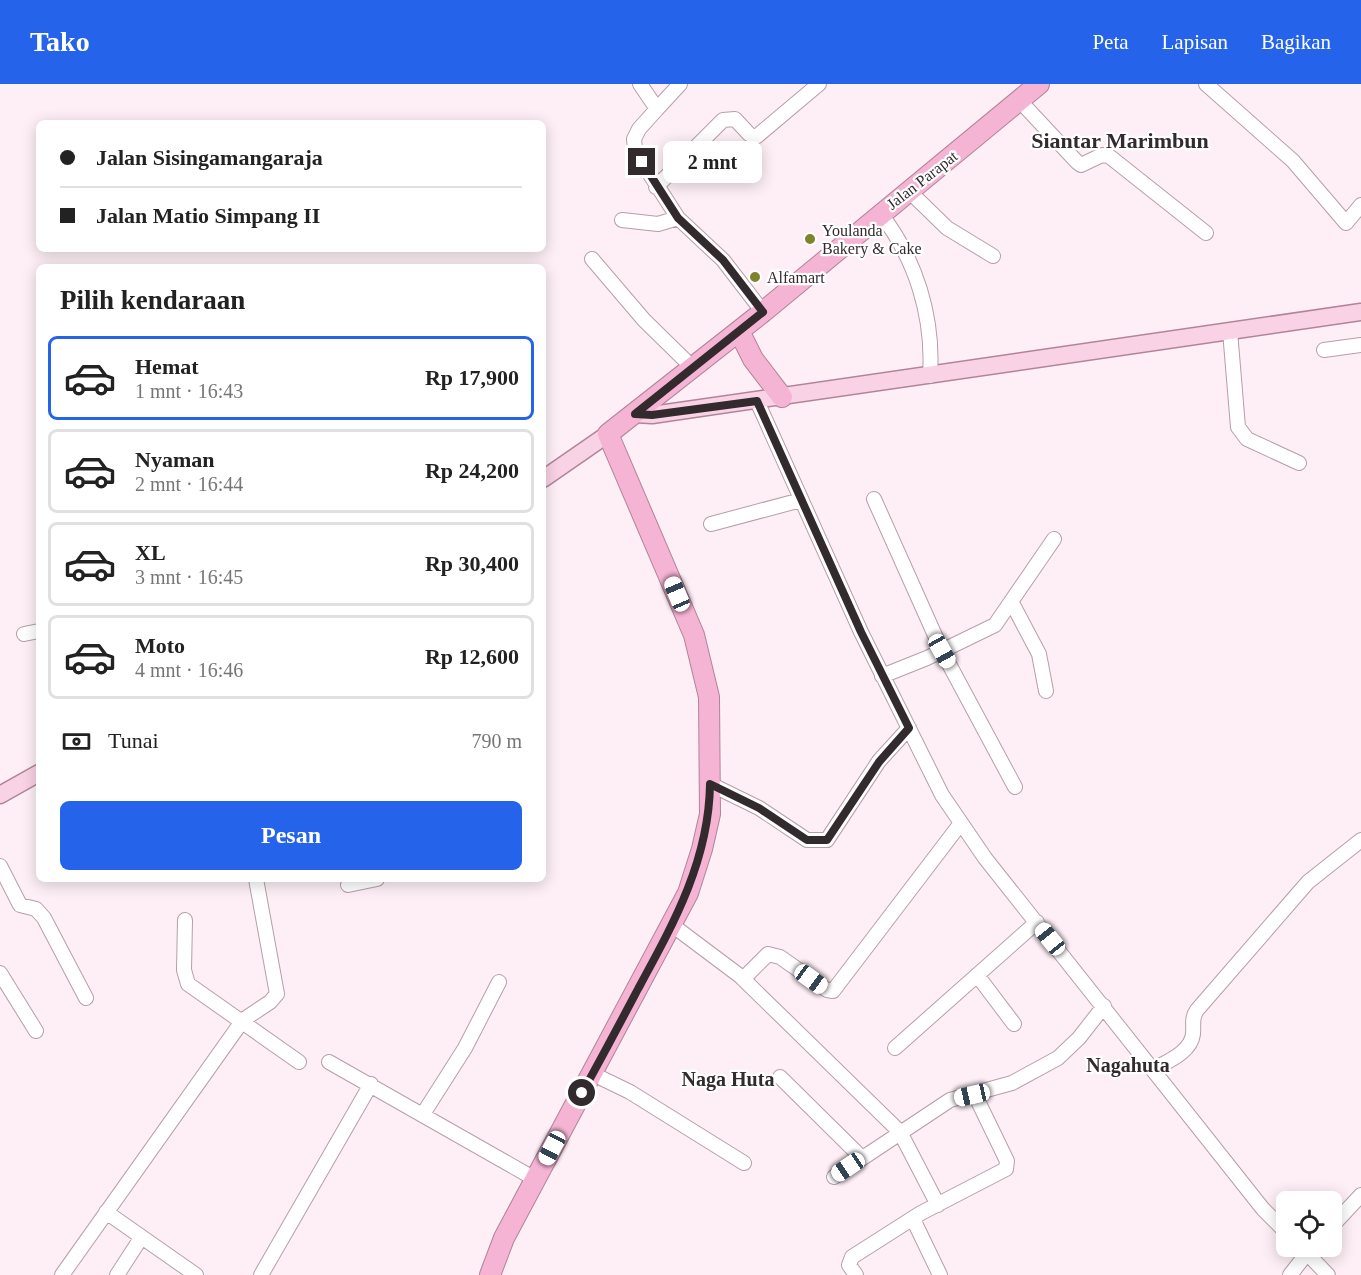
<!DOCTYPE html>
<html lang="id">
<head>
<meta charset="utf-8">
<style>
	body { margin:0; font-family:"Times New Roman",serif; background:#f6f6f6; color:#222; height:100vh; display:flex; flex-direction:column; font-size:22px; white-space:nowrap }
	* { box-sizing:border-box; margin:0 }
	p { font-size:20px; color:#767676 }
	.icon { flex:none; width:33px; height:33px; fill:none; stroke:currentColor; stroke-width:2; stroke-linecap:round; stroke-linejoin:round }
	.map { position:relative; flex:1; overflow:hidden }
	.panel { position:absolute; left:36px; top:180px; width:510px; height:618px; display:flex; flex-direction:column; background:#fff; border-radius:9px; box-shadow:0 3px 15px #0003 }
	.panel>* { flex:none }
	.guide { position:absolute; left:36px; top:36px; width:510px; height:132px; border-radius:9px; box-shadow:0 3px 15px #0003; display:grid; align-content:center; height:132px; padding:0 24px; background:#fff }
	.controls { position:absolute; left:1276px; top:1107px; display:grid; gap:12px }
	.controls a { display:grid; place-items:center; width:66px; height:66px; border-radius:9px; background:#fff; box-shadow:0 3px 15px #0003; font-size:30px }
	.end { position:absolute; width:27px; height:27px; margin:-14px; border:8px solid #332a2e; background:#fff; box-shadow:0 0 0 3px #fff }
	.from { border-radius:50% }
	.bubble { position:absolute; height:42px; border-radius:9px; background:#fff; box-shadow:0 3px 15px #0003; font-size:20px; font-weight:700; line-height:42px; text-align:center }
	.car { position:absolute; width:18px; height:36px; margin:-18px -9px; border-radius:8px; box-shadow:0 0 4px 2px #0007; background:linear-gradient(#fff 24%,#345 0 40%,#fff 0 76%,#345 0 86%,#fff 0) }
	.guide b { display:flex; align-items:center; gap:21px; height:57px; font-size:22px }
	.guide b+b { border-top:2px solid #e0e0e0 }
	.guide i { width:15px; height:15px; background:#222 }
	ul { padding:0; list-style:none }
	li { display:flex; align-items:center; gap:18px; height:84px; margin:0 12px 9px; padding:0 12px; border:3px solid #e0e0e0; border-radius:9px }
	li div { flex:1 }
	li b { display:block; font-size:22px }
	li em { font-style:normal; font-weight:700 }
	li.selected { border-color:#2563eb }
	li>.icon { width:54px; height:54px; stroke-width:1.5 }
	h2 { padding:0 24px; font-size:27px; line-height:72px }
	.pay { display:flex; align-items:center; gap:15px; height:66px; padding:0 24px; font-size:22px }
	.pay p { margin-inline-start:auto }
	.cta { display:flex; gap:12px; margin-top:auto; padding:12px 24px }
	.cta a { flex:1; height:69px; border-radius:9px; background:#2563eb; color:#fff; font-size:24px; font-weight:700; line-height:69px; text-align:center }
	header { display:flex; align-items:center; gap:36px; box-sizing:border-box; height:84px; padding:0 30px; background:#2563eb; color:#fff }
	header strong { font-size:28px }
	nav { display:flex; gap:33px; margin-inline-start:auto; font-size:21px }
	.map>svg:first-child { display:block }
	.lines { fill:none; stroke-linecap:round; stroke-linejoin:round }
	.minor-casing { stroke:#b69fa9; stroke-width:16 }
	.major-casing { stroke:#b18499; stroke-width:19 }
	.highway-casing { stroke:#b18499; stroke-width:22 }
	.minor { stroke:#fff; stroke-width:14 }
	.major { stroke:#f9d2e5; stroke-width:16 }
	.highway { stroke:#f5b4d3; stroke-width:20 }
	.route { stroke:#332a2e; stroke-width:8 }
	.poi-dot { fill:#80832d; stroke:#fff; stroke-width:2 }
	.labels { text-anchor:middle; dominant-baseline:central; stroke-width:4.5; stroke-linejoin:round; paint-order:stroke }
	.street-label { font-size:16px; fill:#332a2e; stroke:#fff }
	.poi-label { font-size:16px; fill:#332a2e; stroke:#fff; text-anchor:start }
	.quarter-label { font-size:20px; font-weight:bold; fill:#332a2e; stroke:#fff }
	.district-label { font-size:22px; font-weight:bold; fill:#332a2e; stroke:#fff }
</style>
</head>
<body>
<header>
<strong>Tako</strong>
<nav><a>Peta</a><a>Lapisan</a><a>Bagikan</a></nav>
</header>
<div class="map">
<svg width="1361" height="1191" viewBox="0 0 1361 1191">
	<rect width="100%" height="100%" fill="#fdeff5"/>
	<g class="lines">
		<defs>
			<path id="minor" d="M640,0L657,25L639,45L634,55L635,65L642,78L678,134L723,176L763,228
				M1206,0L1293,77L1346,139L1361,121
				M1019,16L1077,78L1081,81L1102,71L1109,72L1206,149
				M657,25L680,0
				M656,103L723,36L735,35L749,50L756,53L819,0
				M909,107L947,144L993,172
				M880,129C916,175 934,233 930,292
				M622,136L658,140L678,134
				M592,175L644,236L693,284
				M1230,247L1238,343L1247,355L1299,379
				M1324,266L1361,261
				M757,317L861,548L942,711L985,774L1263,1125L1287,1149
				M874,415L942,567L1015,703
				M711,440L801,416
				M1012,519L1039,570L1046,607
				M24,550L39,547
				M882,592L927,574L995,541L1054,455
				M710,700L759,724L807,756H827L879,677L909,644
				M0,782L20,821L36,825L44,834L86,914
				M348,801L377,795
				M185,836L184,886L188,900L299,978
				M672,841L740,892L900,1048L938,1121
				M0,889L36,947
				M977,891L1014,940
				M743,895L768,870L780,873L827,906L833,907L961,739
				M895,964L1037,838
				M329,978L535,1095
				M1154,985C1168,977 1191,968 1193,950C1194,941 1191,934 1197,926L1308,798L1361,756
				M593,990L630,1008L744,1079
				M780,993L862,1074
				M423,1030L465,964L499,898
				M834,1093L950,1016L1012,999L1058,974L1079,954L1104,922
				M106,1128L196,1191
				M913,1135L940,1191
				M1332,1142L1361,1111
				M1300,1162L1328,1191
				M62,1191L243,936L270,918L277,910L256,795
				M117,1191L141,1154
				M261,1191L371,1000
				M856,1191L849,1181L852,1173L921,1129L1006,1085L1007,1077L975,1011
				M1290,1191L1311,1164"/>
			<path id="major" d="M635,330L652,331L1361,228
				M543,395L608,350
				M0,711L39,689"/>
			<path id="highway" d="M739,247L753,275L782,313
				M490,1191L504,1154L688,809L702,765L710,730L709,613L694,551L608,350L763,228L1039,0"/>
		</defs>
		<use href="#minor" class="minor-casing"/>
		<use href="#major" class="major-casing"/>
		<use href="#highway" class="highway-casing"/>
		<use href="#minor" class="minor"/>
		<use href="#major" class="major"/>
		<use href="#highway" class="highway"/>
	</g>
	<g class="lines">
		<path class="route" d="M582,1009C601,975 620,939 638,905C674,839 709,776 710,700L759,724L807,756H827L879,678L909,644L861,548L757,317L652,331L635,330L763,228L723,176L678,134L642,78"/>
	</g>
	<g class="poi-dot">
		<circle cx="810" cy="155" r="6"/>
		<circle cx="755" cy="193" r="6"/>
	</g>
	<g class="labels">
		<g class="street-label">
			<text transform="translate(922 96) rotate(-38)">Jalan Parapat</text>
		</g>
		<g class="poi-label">
			<text x="822" y="146">Youlanda<tspan x="822" dy="18">Bakery &amp; Cake</tspan></text>
			<text x="767" y="193">Alfamart</text>
		</g>
		<g class="quarter-label">
			<text x="1128" y="981">Nagahuta</text>
			<text x="728" y="995">Naga Huta</text>
		</g>
		<g class="district-label">
			<text x="1120" y="56">Siantar Marimbun</text>
		</g>
	</g>
</svg>
<div class="controls">
<a><svg class="icon" aria-label="locate" viewBox="0 0 24 24"><circle cx="12" cy="12" r="6"/><path d="M12 2v4M12 18v4M2 12h4M18 12h4"/></svg></a>
</div>
<i class="end from" style="left:582px;top:1009px"></i>
<i class="end" style="left:642px;top:78px"></i>
<div class="bubble" style="left:663px;top:57px;width:99px">2 mnt</div>
<i class="car" style="left:677px;top:510px;rotate:337deg"></i>
<i class="car" style="left:942px;top:567px;rotate:151deg"></i>
<i class="car" style="left:1050px;top:855px;rotate:321deg"></i>
<i class="car" style="left:811px;top:895px;rotate:126deg"></i>
<i class="car" style="left:972px;top:1011px;rotate:257deg"></i>
<i class="car" style="left:552px;top:1064px;rotate:208deg"></i>
<i class="car" style="left:848px;top:1083px;rotate:236deg"></i>
<div class="guide">
<b><i class="from"></i>Jalan Sisingamangaraja</b>
<b><i></i>Jalan Matio Simpang II</b>
</div>
<section class="panel">
<h2>Pilih kendaraan</h2>
<ul>
<li class="selected"><svg class="icon" aria-label="car" viewBox="0 0 24 24"><path d="M5 17H2v-5l4-1 3-4h7l3 4 3 1v5h-3M9 17h6M6 11h13"/><circle cx="7" cy="17" r="2"/><circle cx="17" cy="17" r="2"/></svg><div><b>Hemat</b><p>1 mnt · 16:43</p></div><em>Rp 17,900</em></li>
<li><svg class="icon" aria-label="car" viewBox="0 0 24 24"><path d="M5 17H2v-5l4-1 3-4h7l3 4 3 1v5h-3M9 17h6M6 11h13"/><circle cx="7" cy="17" r="2"/><circle cx="17" cy="17" r="2"/></svg><div><b>Nyaman</b><p>2 mnt · 16:44</p></div><em>Rp 24,200</em></li>
<li><svg class="icon" aria-label="car" viewBox="0 0 24 24"><path d="M5 17H2v-5l4-1 3-4h7l3 4 3 1v5h-3M9 17h6M6 11h13"/><circle cx="7" cy="17" r="2"/><circle cx="17" cy="17" r="2"/></svg><div><b>XL</b><p>3 mnt · 16:45</p></div><em>Rp 30,400</em></li>
<li><svg class="icon" aria-label="car" viewBox="0 0 24 24"><path d="M5 17H2v-5l4-1 3-4h7l3 4 3 1v5h-3M9 17h6M6 11h13"/><circle cx="7" cy="17" r="2"/><circle cx="17" cy="17" r="2"/></svg><div><b>Moto</b><p>4 mnt · 16:46</p></div><em>Rp 12,600</em></li>
</ul>
<div class="pay"><svg class="icon" aria-label="cash" viewBox="0 0 24 24"><path d="M3 7h18v10H3z"/><circle cx="12" cy="12" r="2"/></svg>Tunai<p>790 m</p></div>
<div class="cta"><a>Pesan</a></div>
</section>
</div>
</body>
</html>
